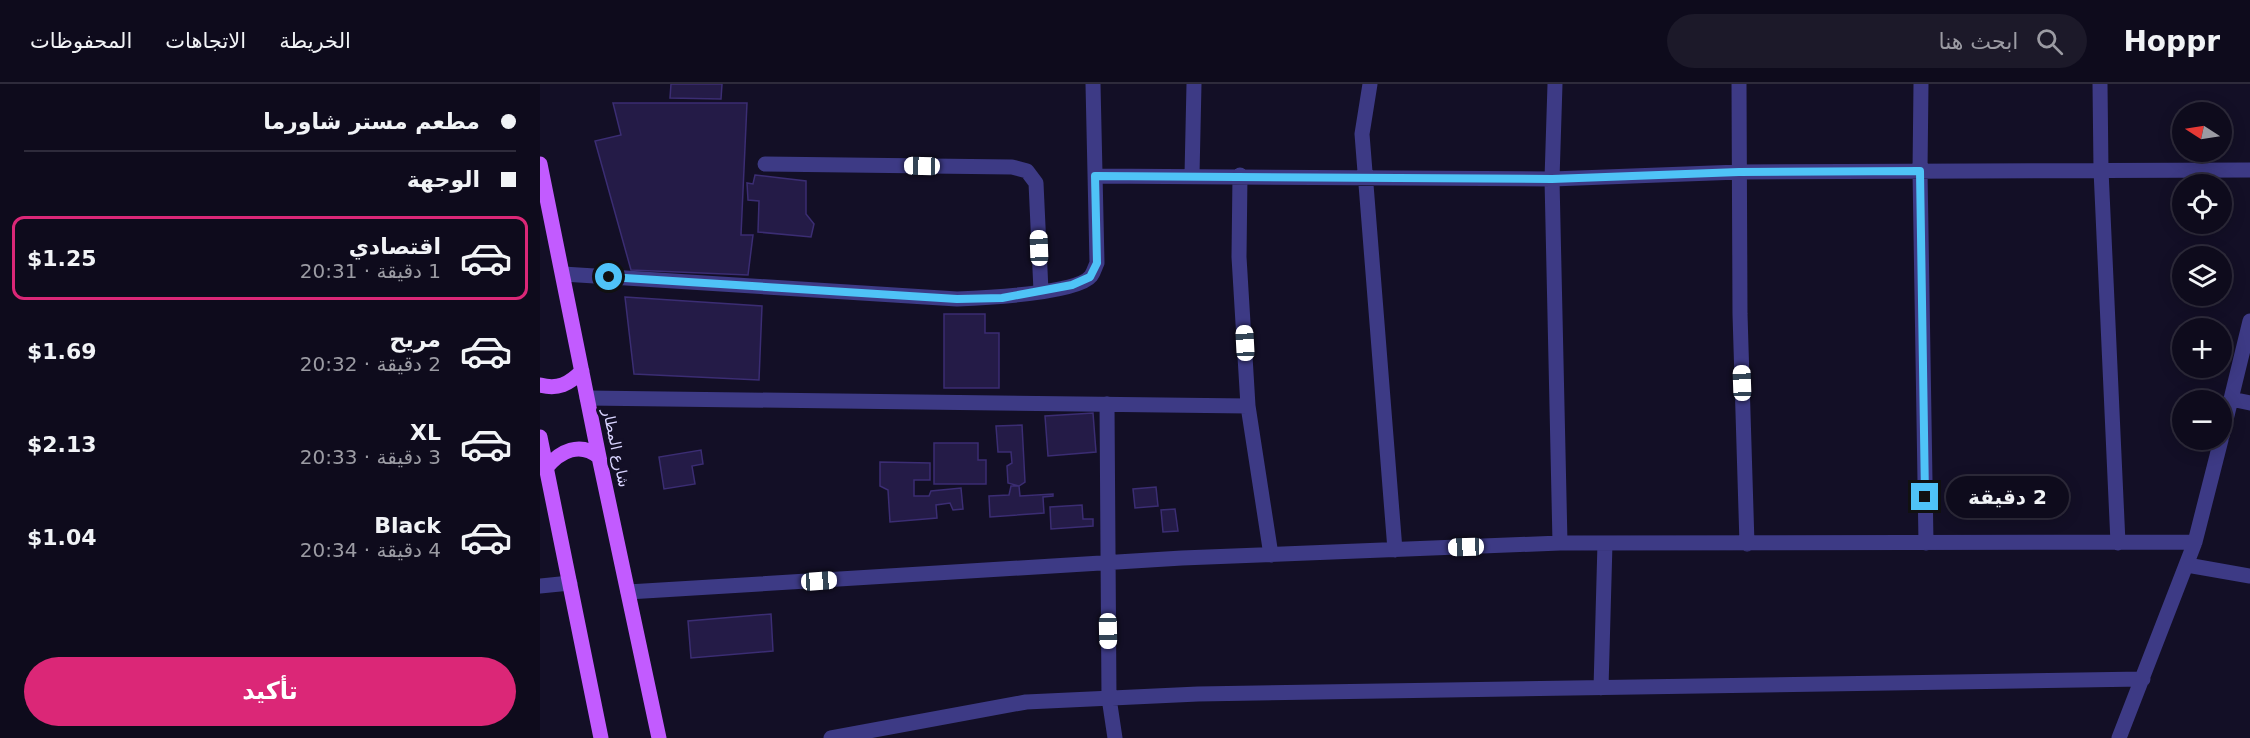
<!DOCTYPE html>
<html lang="ar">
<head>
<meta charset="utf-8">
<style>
	body { margin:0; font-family:"DejaVu Sans",Vazirmatn,sans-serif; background:#1c1929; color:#f1f3f6; direction:rtl; height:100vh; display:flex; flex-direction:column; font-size:22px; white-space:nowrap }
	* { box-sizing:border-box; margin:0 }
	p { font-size:20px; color:#9b9ba3 }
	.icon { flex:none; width:33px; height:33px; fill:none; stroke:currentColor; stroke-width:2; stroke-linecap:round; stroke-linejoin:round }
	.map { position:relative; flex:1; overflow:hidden; direction:ltr }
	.side { display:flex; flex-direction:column; background:#0e0b1c; width:540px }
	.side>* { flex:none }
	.hud { display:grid; align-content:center; height:132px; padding:0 24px; background:#0e0b1c }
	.needle { width:39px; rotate:282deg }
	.buttons { position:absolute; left:1632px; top:18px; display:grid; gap:12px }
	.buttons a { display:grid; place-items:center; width:60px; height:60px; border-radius:50%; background:#0e0b1c; box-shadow:0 3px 15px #0003,0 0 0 2px #2e2b3b; font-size:30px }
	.end { position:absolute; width:27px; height:27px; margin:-14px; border:8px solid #4fc3f7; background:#111; box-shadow:0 0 0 3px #111 }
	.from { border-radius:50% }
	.bubble { position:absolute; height:42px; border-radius:21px; background:#0e0b1c; box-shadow:0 3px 15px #0003,0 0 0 2px #2e2b3b; font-size:20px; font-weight:700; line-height:42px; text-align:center; direction:rtl }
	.car { position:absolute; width:18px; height:36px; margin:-18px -9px; border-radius:8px; box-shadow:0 0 4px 2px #0007; background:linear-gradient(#fff 24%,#345 0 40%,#fff 0 76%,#345 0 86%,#fff 0) }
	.hud b { display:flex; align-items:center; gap:21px; height:57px; font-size:22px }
	.hud b+b { border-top:2px solid #2e2b3b }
	.hud i { width:15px; height:15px; background:#f1f3f6 }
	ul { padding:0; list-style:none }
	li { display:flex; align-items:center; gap:18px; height:84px; margin:0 12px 9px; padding:0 12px; border:3px solid transparent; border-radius:12px }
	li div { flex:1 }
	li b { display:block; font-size:22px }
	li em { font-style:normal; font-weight:700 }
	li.current { border-color:#db2777 }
	li>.icon { width:54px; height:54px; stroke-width:1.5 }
	.action { display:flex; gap:12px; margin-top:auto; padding:12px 24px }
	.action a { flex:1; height:69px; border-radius:36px; background:#db2777; color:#fff; font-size:24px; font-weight:700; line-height:69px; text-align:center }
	header { display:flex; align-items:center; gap:36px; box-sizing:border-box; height:84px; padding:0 30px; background:#0e0b1c; border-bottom:2px solid #2e2b3b }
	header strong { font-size:28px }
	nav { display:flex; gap:33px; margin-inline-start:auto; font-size:21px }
	.search { width:420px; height:54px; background:#1c1929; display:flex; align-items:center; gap:15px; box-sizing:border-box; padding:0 21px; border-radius:33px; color:#9b9ba3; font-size:22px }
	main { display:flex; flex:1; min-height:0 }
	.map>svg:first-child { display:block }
	.building { fill:#241b47; stroke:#3b2d73; stroke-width:1.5 }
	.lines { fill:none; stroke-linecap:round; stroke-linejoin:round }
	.street { stroke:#3d3a85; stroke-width:15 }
	.primary { stroke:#c25bff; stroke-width:15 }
	.route { stroke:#4fc3f7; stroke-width:8 }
	.labels { text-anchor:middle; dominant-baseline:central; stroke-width:6; stroke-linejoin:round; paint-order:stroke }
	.street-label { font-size:15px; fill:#d9d4ff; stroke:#130f26 }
</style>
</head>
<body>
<header>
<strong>Hoppr</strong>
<div class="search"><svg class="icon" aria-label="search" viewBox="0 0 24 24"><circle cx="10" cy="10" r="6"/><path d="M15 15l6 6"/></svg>ابحث هنا</div>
<nav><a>الخريطة</a><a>الاتجاهات</a><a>المحفوظات</a></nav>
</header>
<main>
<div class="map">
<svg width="1710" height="654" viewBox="0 0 1710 654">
	<rect width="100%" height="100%" fill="#130f26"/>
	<path class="building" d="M131,0H182L181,15L130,14Z
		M73,19H207L201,151H213L208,191L91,186L55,57L81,51Z
		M215,91L266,97V130L274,140L271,153L218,148L219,117L208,116L207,99L213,100Z
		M85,213L222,222L219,296L94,290Z
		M404,230H445V249H459V304H404Z
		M553,329L556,368L508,372L505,332Z
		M482,341L485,398L479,402L468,399L467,382L472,379L471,368H458L456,342Z
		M394,359H438V376H446V400H394Z
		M161,366L163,380L152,382L155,400L124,405L119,373Z
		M340,378L390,379V396H374V412H389L391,407L421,404L423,425L413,426L410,419L396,421L397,434L350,438L348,406L340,402Z
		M471,402H479L480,412L513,410V412L503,413L504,429L450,433L449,412L469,411Z
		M616,403L618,422L595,424L593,405Z
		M542,421L543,435H553V442L511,445L510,423Z
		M635,425L638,447L623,448L621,426Z
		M231,530L233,567L151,574L148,537Z"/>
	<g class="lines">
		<path class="street" d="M830,0L822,50L855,466
			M1015,0L1012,95L1020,459
			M1199,0L1200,230L1207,460
			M1381,0L1380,87L1386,459
			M1560,0L1561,86L1578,459
			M225,80L472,83L487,87L496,99L501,207
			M652,91L654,0
			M700,91L699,173L708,322L731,471
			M555,92L1012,95L1199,88L1710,86
			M23,190L417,215C441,214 537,210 551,192C554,188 555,183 557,179L553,0
			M47,314L708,322
			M1691,315L1710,319
			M567,320L569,614L575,654
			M1682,352L1710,237
			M1647,481L1710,492
			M0,502L30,499
			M88,508L642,474L1020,459L1655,458
			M1061,604L1065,459
			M291,654L486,618L658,610L1603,595
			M1579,654L1655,458L1681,356"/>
		<path class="primary" d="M0,80L59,373L119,654
			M0,301C18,306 29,300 42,287
			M0,353L61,654
			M6,384C20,367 40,357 59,373"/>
	</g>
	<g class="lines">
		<path class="route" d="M69,193L417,215L462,214L532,201L550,193L557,179L555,92L1012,95L1199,88L1380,87L1385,413"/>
	</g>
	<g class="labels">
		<g class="street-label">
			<text transform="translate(76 364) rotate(78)">شارع المطار</text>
		</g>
	</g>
</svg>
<div class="buttons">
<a><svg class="needle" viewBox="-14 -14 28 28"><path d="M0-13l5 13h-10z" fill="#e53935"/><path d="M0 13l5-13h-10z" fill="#9b9ba3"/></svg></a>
<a><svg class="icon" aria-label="locate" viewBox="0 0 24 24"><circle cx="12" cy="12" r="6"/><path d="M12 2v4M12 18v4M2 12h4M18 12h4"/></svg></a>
<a><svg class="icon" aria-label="layers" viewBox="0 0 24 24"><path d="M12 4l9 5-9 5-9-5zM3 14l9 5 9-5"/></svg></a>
<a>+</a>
<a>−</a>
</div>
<i class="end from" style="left:69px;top:193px"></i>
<i class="end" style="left:1385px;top:413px"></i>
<div class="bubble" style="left:1406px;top:392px;width:123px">2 دقيقة</div>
<i class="car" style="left:382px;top:82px;rotate:271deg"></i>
<i class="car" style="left:499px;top:164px;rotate:358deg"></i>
<i class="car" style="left:705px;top:259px;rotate:357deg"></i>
<i class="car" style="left:1202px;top:299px;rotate:358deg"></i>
<i class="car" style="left:926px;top:463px;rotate:268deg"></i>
<i class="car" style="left:279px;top:497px;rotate:86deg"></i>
<i class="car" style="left:568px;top:547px;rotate:179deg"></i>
</div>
<section class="side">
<div class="hud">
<b><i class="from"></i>مطعم مستر شاورما</b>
<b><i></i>الوجهة</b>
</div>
<ul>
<li class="current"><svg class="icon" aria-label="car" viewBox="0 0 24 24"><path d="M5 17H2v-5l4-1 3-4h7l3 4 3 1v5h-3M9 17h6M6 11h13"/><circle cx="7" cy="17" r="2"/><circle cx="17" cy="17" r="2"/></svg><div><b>اقتصادي</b><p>1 دقيقة · 20:31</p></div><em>$1.25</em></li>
<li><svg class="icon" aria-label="car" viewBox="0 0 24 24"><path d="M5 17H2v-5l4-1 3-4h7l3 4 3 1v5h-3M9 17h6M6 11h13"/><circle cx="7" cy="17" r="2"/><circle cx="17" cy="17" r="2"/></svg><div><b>مريح</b><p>2 دقيقة · 20:32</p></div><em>$1.69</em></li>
<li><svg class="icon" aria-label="car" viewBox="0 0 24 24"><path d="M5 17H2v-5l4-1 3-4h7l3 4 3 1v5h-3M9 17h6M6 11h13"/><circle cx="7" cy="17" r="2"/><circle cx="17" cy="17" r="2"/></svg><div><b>XL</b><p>3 دقيقة · 20:33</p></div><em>$2.13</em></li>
<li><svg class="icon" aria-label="car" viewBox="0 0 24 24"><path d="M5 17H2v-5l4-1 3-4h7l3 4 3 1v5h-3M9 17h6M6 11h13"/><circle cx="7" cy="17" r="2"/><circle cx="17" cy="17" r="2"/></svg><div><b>Black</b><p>4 دقيقة · 20:34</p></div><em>$1.04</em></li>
</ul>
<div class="action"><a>تأكيد</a></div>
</section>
</main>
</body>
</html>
